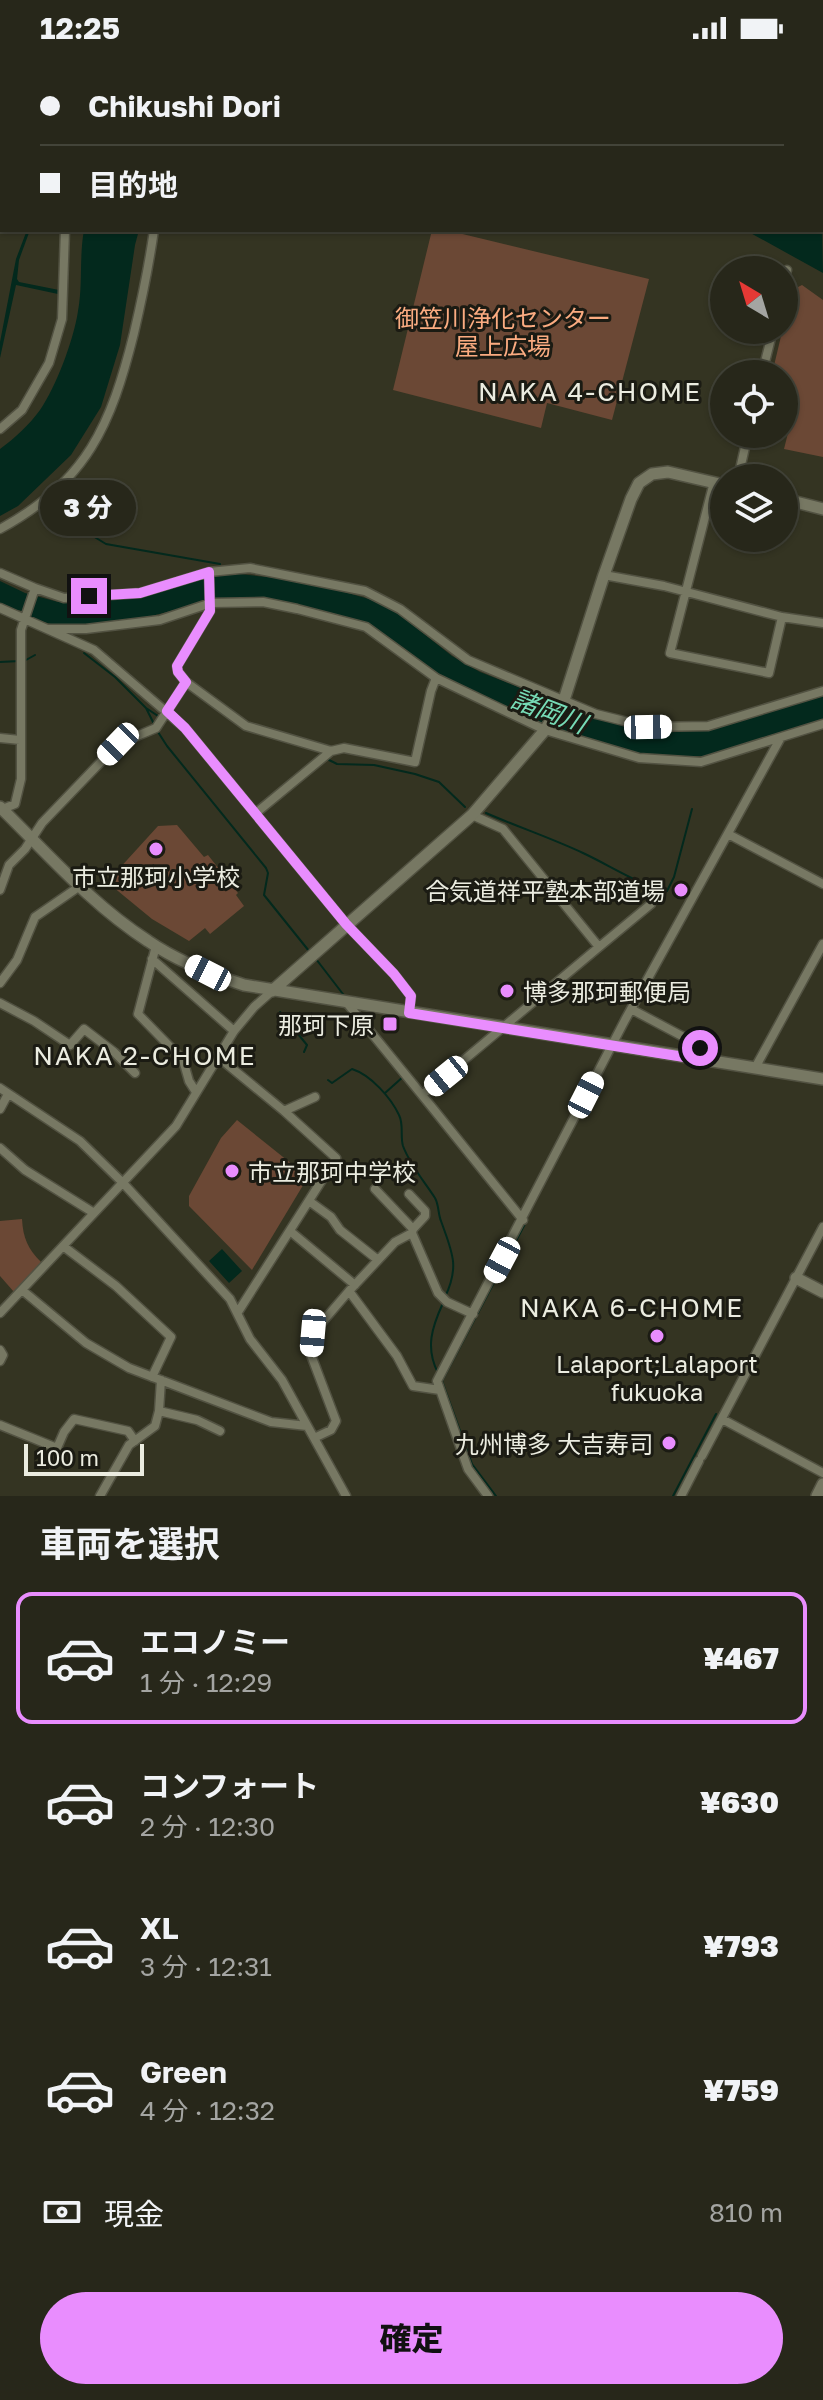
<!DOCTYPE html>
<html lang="ja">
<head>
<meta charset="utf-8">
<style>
	body { margin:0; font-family:"Golos Text","Noto Sans JP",sans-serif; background:#333327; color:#f1f3f6; height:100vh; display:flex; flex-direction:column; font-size:30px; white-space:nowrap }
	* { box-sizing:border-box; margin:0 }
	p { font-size:26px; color:#a4a5a2 }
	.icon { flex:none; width:44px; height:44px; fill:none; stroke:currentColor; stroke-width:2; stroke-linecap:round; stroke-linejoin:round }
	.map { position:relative; height:1440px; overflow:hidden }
	.drawer { display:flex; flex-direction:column; background:#27271a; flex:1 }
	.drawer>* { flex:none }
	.hud { position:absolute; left:0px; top:0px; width:824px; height:176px; box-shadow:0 2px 6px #0004,0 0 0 2px #434439; display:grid; align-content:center; height:176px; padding:0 40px; background:#27271a }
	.needle { width:52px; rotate:322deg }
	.tools { position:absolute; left:710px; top:200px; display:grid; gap:16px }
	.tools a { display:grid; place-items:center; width:88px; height:88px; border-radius:50%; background:#27271a; box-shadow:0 2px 6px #0004,0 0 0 2px #434439; font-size:40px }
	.scale { position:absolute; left:24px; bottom:20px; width:120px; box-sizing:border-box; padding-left:8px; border:4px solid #ebece0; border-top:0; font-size:22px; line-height:28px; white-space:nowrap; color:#ebece0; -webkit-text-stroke:6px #1b1b13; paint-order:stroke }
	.end { position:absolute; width:36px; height:36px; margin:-18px; border:10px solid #e98dfe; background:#111; box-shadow:0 0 0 4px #111 }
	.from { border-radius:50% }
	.bubble { position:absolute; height:56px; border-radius:28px; background:#27271a; box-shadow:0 2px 6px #0004,0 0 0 2px #434439; font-size:26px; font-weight:800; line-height:56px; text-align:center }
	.car { position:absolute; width:24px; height:48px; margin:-24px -12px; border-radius:10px; box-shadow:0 0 6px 2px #0007; background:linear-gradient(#fff 24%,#345 0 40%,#fff 0 76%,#345 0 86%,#fff 0) }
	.hud b { display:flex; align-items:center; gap:28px; height:76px; font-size:30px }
	.hud b+b { border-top:2px solid #434439 }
	.hud i { width:20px; height:20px; background:#f1f3f6 }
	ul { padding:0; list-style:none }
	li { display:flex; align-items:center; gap:24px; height:132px; margin:0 16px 12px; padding:0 24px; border:4px solid transparent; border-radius:16px }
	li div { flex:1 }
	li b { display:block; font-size:30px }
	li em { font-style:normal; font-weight:800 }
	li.selected { border-color:#e98dfe }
	li>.icon { width:72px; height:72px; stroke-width:1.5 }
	h2 { padding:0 40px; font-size:36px; line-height:96px }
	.pay { display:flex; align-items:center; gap:20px; height:88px; padding:0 40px; font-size:30px }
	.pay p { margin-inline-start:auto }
	.cta { display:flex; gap:16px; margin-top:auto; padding:16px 40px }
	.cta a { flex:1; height:92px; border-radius:48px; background:#e98dfe; color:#111; font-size:32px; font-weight:800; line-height:92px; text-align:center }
	.status { display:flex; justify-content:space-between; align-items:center; height:56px; padding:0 40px; background:#27271a; direction:ltr }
	.status svg { height:22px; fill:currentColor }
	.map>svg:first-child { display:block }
	.green { fill:#6b4835 }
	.water { fill:#03291d }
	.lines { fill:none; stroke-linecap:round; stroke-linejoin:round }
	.stream { stroke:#03291d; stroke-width:2 }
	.street-casing { stroke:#525242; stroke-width:11 }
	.secondary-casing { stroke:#525242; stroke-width:14 }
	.street { stroke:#777863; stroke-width:8 }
	.secondary { stroke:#777863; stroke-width:11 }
	.route { stroke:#e98dfe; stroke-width:10 }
	.poi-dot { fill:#e98dfe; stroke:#1b1b13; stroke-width:3 }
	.labels { text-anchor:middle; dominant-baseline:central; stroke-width:6; stroke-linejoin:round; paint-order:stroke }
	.park-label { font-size:24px; fill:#fbac81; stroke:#1b1b13 }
	.poi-label { font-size:24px; fill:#ebece0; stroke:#1b1b13; text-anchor:end }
	.neighbourhood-label { font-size:26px; letter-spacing:2px; fill:#ebece0; stroke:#1b1b13 }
	.water-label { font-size:26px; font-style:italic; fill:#76dbb6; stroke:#1b1b13 }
</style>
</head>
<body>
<div class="status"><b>12:25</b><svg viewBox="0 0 49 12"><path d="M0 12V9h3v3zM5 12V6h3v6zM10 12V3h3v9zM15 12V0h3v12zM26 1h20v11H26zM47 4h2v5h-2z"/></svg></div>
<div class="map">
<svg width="823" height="1440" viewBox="0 0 823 1440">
	<rect width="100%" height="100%" fill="#343422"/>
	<path class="green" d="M432,174H446L649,223L612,364L547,347L541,372L393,334Z
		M802,229L823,244V401L784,393L789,373L784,372V318H772L792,234Z
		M177,769L204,801L208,799L238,837L236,839L244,850L210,878L205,872L189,885L152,863L107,826L158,770Z
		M237,1064L308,1121L252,1214L189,1150V1140L221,1082Z
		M22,1163C23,1182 28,1193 41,1206L14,1236L0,1220V1165Z"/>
	<path class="water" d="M822,169L823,217L745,174H822Z
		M27,174H30L19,204L17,223L19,226L59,234L58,238L16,229L0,302V286L16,203Z
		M84,174H139L135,189L120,289L101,351L71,399L18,450L0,460V393C15,382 29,369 40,354C56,331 74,283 78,255C83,228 79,201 84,174Z
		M229,517L305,525L376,545L400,559L452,600L480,616L599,663L638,673L677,675L700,673L823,638V664L704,700L658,701L629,697L554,674L438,620L368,569L345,561L302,550L255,542L216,543L144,562L94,569L51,568L33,563L30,558L19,554L16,556L0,548V525L25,537L58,546H92L143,540L200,520Z
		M222,1193L242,1215L229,1227L209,1205Z"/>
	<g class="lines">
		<path class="stream" d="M297,0L299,2
			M723,0V2
			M66,2V0
			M822,39H823
			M60,460L106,488L220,508
			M84,597L115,621L146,652L158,660
			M26,604L35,599
			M0,606L20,605
			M146,652L155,670
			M158,676L167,690L266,812L268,817L264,839L309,895
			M329,704L337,708L374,709L415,718L439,726L465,751
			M486,757C518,771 551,782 583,797C611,810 637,828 667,835L674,821L692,753
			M316,903L346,942
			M280,956L307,989L304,996
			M328,1024L332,1027L352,1013C371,1019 391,1042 399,1059C404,1069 400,1080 403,1090C410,1109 424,1125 435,1142C439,1149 438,1158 441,1165C452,1196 460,1210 445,1241
			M385,1037L404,1020
			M438,1317C425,1292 432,1271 443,1247
			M496,1440L472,1408L442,1325L527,1164
			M673,1440L716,1358"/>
		<defs>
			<path id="street" d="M568,0V2
				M176,2L186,0
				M210,2V0
				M241,2V0
				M822,118H823
				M784,225L787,214
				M762,318L773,274
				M0,373L22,354L49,307L62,263L65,174
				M738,422L748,378
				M714,426L670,597L769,617L782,561
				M0,473C87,426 111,369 134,277C142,243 149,209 154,174
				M0,517L35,532L21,574V723L15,748L0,754
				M604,519L664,530L782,561L823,567
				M35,532L64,542L140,537L209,516L250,512L365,535L400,553L468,604L596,658L648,671L708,670L823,635
				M0,552L94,594L185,672L346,868L394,918L411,940L409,957
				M48,573H86L160,564L211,547L263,546L297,553L366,571L436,622L545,674L639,702L701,706L823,668
				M186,626L246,670L331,695L344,692L415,706L431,635L436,622
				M0,682L20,684
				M256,757L331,695
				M472,759L503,773L599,891L651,848
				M728,778L823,828
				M0,834L9,809L25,793L42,767L118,688L156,672L186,626L178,616L177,610L210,555L209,516
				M156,890L138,958L183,1004L189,1025L196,1036
				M152,903L234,975
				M0,927L17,904L35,861L80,830
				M0,947L34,965L70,989L84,973L114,996L135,1017
				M347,947L422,1039
				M631,953L695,987L709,1005
				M217,1000L284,1055L315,1041
				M755,1012L823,888
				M0,1032L80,1085L123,1127L230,1243L250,1283L282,1324L346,1440
				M0,1053L8,1038
				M0,1092L25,1114L94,1157
				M375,1133L413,1173L412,1177
				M409,1138L425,1155V1160L413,1173
				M309,1145L331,1161L340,1174L378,1204
				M523,1164L422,1039L599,891
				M290,1175L355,1229
				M63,1190L116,1230L171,1281L152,1321
				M22,1234L86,1287L129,1312L271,1366L307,1370
				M238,1256L336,1102L284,1055
				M0,1257L176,1070L234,975L254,951L272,935
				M0,1294L3,1299L0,1305
				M440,1334L413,1330L397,1300L349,1235L395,1186L412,1177L438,1237L447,1246L473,1258
				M159,1355L197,1364L220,1375
				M722,1363L823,1417
				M0,1369L57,1392L64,1376L74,1363L128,1375L135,1385
				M314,1382L331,1374L336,1365L311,1299L313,1277L349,1235
				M702,1400L823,1171
				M100,1440L129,1389L155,1370L159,1355L161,1324
				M488,1440L468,1413L437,1325L625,964L780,683
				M681,1440L699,1405"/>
			<path id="secondary" d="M281,2L282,0
				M0,14L2,4
				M784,443L823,453
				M0,751C47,797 92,849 148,885C177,905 210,918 244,929L823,1023
				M272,935L472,759L545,674L564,644L604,519L631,443L639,427L652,418L668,416L724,429
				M796,1222L823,1236
				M817,1440L823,1428"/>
		</defs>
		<use href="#street" class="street-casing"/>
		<use href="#secondary" class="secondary-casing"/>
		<use href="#street" class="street"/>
		<use href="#secondary" class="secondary"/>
	</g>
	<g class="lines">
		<path class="route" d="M89,540L140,537L209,516L210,555L177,610L178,616L186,626L167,655L185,672L346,868L394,918L411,940L409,957L709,1005L700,992"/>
	</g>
	<g class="poi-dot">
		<circle cx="156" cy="793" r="8"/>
		<circle cx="681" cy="834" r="8"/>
		<circle cx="507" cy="935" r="8"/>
		<rect x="382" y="960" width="16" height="16" rx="4"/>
		<circle cx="232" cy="1115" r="8"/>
		<circle cx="657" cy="1280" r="8"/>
		<circle cx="669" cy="1387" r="8"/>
	</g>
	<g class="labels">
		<g class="park-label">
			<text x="503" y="261">御笠川浄化センター<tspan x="503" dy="28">屋上広場</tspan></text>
		</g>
		<g class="poi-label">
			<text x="156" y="820" text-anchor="middle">市立那珂小学校</text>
			<text x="665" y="834">合気道祥平塾本部道場</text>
			<text x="523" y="935" text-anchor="start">博多那珂郵便局</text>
			<text x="374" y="968">那珂下原</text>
			<text x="248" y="1115" text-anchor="start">市立那珂中学校</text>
			<text x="657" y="1307" text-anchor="middle">Lalaport;Lalaport<tspan x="657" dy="28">fukuoka</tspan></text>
			<text x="653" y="1387">九州博多 大吉寿司</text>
		</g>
		<g class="neighbourhood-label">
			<text x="590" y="335">NAKA 4-CHOME</text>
			<text x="145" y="999">NAKA 2-CHOME</text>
			<text x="632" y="1251">NAKA 6-CHOME</text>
		</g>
		<g class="water-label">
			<text transform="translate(549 655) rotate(21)">諸岡川</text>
		</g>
	</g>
</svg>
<div class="tools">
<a><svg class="needle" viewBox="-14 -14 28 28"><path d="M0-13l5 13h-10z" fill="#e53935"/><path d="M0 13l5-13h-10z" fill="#a4a5a2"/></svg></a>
<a><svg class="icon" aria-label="locate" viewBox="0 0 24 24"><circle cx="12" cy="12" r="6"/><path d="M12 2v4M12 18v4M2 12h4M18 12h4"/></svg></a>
<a><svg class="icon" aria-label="layers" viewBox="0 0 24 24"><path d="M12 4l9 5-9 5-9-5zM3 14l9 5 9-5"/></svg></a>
</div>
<div class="scale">100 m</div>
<i class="end from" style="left:700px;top:992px"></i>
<i class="end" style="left:89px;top:540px"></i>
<div class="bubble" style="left:40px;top:424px;width:96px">3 分</div>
<i class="car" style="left:648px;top:671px;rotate:89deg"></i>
<i class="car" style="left:118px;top:688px;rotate:224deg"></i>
<i class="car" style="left:208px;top:917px;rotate:297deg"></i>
<i class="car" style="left:446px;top:1020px;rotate:231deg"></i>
<i class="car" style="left:586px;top:1039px;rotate:27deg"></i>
<i class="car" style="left:502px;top:1204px;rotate:208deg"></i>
<i class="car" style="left:313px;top:1277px;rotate:185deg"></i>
<div class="hud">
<b><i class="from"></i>Chikushi Dori</b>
<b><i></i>目的地</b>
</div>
</div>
<section class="drawer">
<h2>車両を選択</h2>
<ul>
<li class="selected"><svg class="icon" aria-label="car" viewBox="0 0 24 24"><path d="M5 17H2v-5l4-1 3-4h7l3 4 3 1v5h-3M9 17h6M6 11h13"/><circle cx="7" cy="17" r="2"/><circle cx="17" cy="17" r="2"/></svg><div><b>エコノミー</b><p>1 分 · 12:29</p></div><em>¥467</em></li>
<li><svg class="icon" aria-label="car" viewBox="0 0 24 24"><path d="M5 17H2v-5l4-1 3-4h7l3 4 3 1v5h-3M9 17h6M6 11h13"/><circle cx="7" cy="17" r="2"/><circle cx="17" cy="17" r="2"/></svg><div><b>コンフォート</b><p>2 分 · 12:30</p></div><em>¥630</em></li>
<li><svg class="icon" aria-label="car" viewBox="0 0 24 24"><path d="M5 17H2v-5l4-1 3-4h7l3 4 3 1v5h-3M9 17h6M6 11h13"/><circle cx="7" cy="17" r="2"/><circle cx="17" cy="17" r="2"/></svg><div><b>XL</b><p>3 分 · 12:31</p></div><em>¥793</em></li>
<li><svg class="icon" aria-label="car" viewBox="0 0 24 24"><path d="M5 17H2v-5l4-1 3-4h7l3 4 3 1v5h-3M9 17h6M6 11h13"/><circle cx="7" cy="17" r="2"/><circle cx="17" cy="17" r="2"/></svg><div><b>Green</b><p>4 分 · 12:32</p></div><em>¥759</em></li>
</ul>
<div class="pay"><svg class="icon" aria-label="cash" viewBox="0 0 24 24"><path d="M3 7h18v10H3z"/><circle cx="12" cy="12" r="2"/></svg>現金<p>810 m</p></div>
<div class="cta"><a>確定</a></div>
</section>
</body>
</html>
